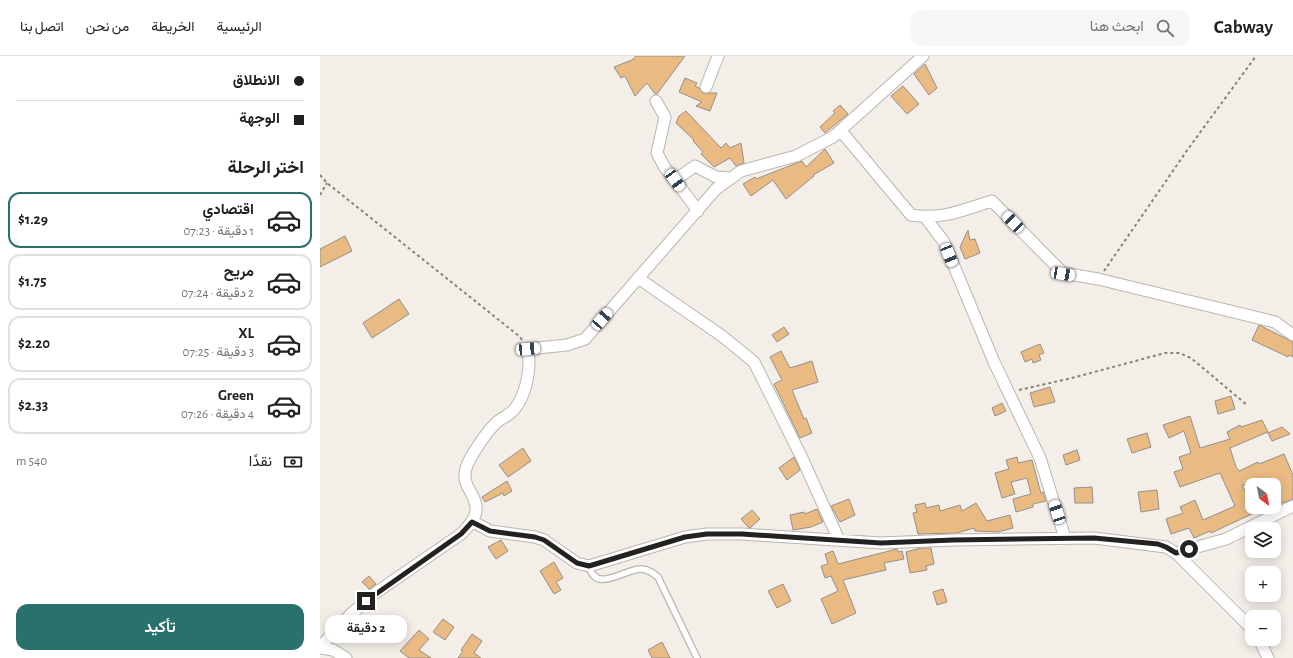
<!DOCTYPE html>
<html lang="ar">
<head>
<meta charset="utf-8">
<style>
	body { margin:0; font-family:"Alegreya Sans",Vazirmatn,sans-serif; background:#f6f6f6; color:#202124; direction:rtl; height:100vh; display:flex; flex-direction:column; font-size:15px; white-space:nowrap }
	* { box-sizing:border-box; margin:0 }
	p { font-size:13px; color:#757577 }
	.icon { flex:none; width:22px; height:22px; fill:none; stroke:currentColor; stroke-width:2; stroke-linecap:round; stroke-linejoin:round }
	.map { position:relative; flex:1; overflow:hidden; direction:ltr }
	.panel { display:flex; flex-direction:column; background:#fff; width:320px }
	.panel>* { flex:none }
	.guide { display:grid; align-content:center; height:88px; padding:0 16px; background:#fff }
	.needle { width:26px; rotate:148deg }
	.buttons { position:absolute; left:925px; top:422px; display:grid; gap:8px }
	.buttons a { display:grid; place-items:center; width:36px; height:36px; border-radius:8px; background:#fff; box-shadow:0 2px 10px #0003; font-size:20px }
	.end { position:absolute; width:18px; height:18px; margin:-9px; border:5px solid #242220; background:#fff; box-shadow:0 0 0 2px #fff }
	.from { border-radius:50% }
	.bubble { position:absolute; height:28px; border-radius:12px; background:#fff; box-shadow:0 2px 10px #0003; font-size:13px; font-weight:600; line-height:28px; text-align:center; direction:rtl }
	.car { position:absolute; width:12px; height:24px; margin:-12px -6px; border-radius:5px; box-shadow:0 0 3px 1px #0007; background:linear-gradient(#fff 24%,#345 0 40%,#fff 0 76%,#345 0 86%,#fff 0) }
	.guide b { display:flex; align-items:center; gap:14px; height:38px; font-size:15px }
	.guide b+b { border-top:1px solid #e0e0e0 }
	.guide i { width:10px; height:10px; background:#202124 }
	ul { padding:0; list-style:none }
	li { display:flex; align-items:center; gap:12px; height:56px; margin:0 8px 6px; padding:0 8px; border:2px solid #e0e0e0; border-radius:12px }
	li div { flex:1 }
	li b { display:block; font-size:15px }
	li em { font-style:normal; font-weight:600 }
	li.on { border-color:#28716d }
	li>.icon { width:36px; height:36px; stroke-width:1.5 }
	h2 { padding:0 16px; font-size:18px; line-height:48px }
	.pay { display:flex; align-items:center; gap:10px; height:44px; padding:0 16px; font-size:15px }
	.pay p { margin-inline-start:auto }
	.primary-button { display:flex; gap:8px; margin-top:auto; padding:8px 16px }
	.primary-button a { flex:1; height:46px; border-radius:12px; background:#28716d; color:#fff; font-size:16px; font-weight:600; line-height:46px; text-align:center }
	header { display:flex; align-items:center; gap:24px; box-sizing:border-box; height:56px; padding:0 20px; background:#fff; border-bottom:1px solid #e0e0e0 }
	header strong { font-size:19px }
	nav { display:flex; gap:22px; margin-inline-start:auto; font-size:14px }
	.search { width:280px; height:36px; background:#f6f6f6; display:flex; align-items:center; gap:10px; box-sizing:border-box; padding:0 14px; border-radius:12px; color:#757577; font-size:15px }
	main { display:flex; flex:1; min-height:0 }
	.map>svg:first-child { display:block }
	.building { fill:#eaba83; stroke:#958f89 }
	.lines { fill:none; stroke-linecap:round; stroke-linejoin:round }
	.lane-casing { stroke:#bab5ae; stroke-width:8 }
	.street-casing { stroke:#bab5ae; stroke-width:13 }
	.path { stroke:#85827e; stroke-width:2; stroke-dasharray:3 3; stroke-linecap:butt }
	.lane { stroke:#fff; stroke-width:5.5 }
	.street { stroke:#fff; stroke-width:11 }
	.route { stroke:#242220; stroke-width:5 }
</style>
</head>
<body>
<header>
<strong>Cabway</strong>
<div class="search"><svg class="icon" aria-label="search" viewBox="0 0 24 24"><circle cx="10" cy="10" r="6"/><path d="M15 15l6 6"/></svg>ابحث هنا</div>
<nav><a>الرئيسية</a><a>الخريطة</a><a>من نحن</a><a>اتصل بنا</a></nav>
</header>
<main>
<div class="map">
<svg width="973" height="602" viewBox="0 0 973 602">
	<rect width="100%" height="100%" fill="#f3efe8"/>
	<path class="building" d="M316,0H365L337,38H335L327,27L315,40L305,20L301,22L294,11L312,4Z
		M605,8L617,32L609,39L594,18Z
		M365,22L377,27L375,30L379,32L383,37H397L390,55L376,50L382,46L359,36Z
		M583,30L599,48L587,58L571,40Z
		M520,49L528,58L505,77L500,71L515,57L513,55Z
		M366,55L401,92L406,87L410,92L421,87L424,107L416,110L410,102L394,111L381,98L383,96L373,85L374,84L356,67L359,60Z
		M505,93L514,107L493,119L494,120L466,143L453,124L431,140L423,128L435,121L436,123L482,105L486,111Z
		M648,174L650,184L655,183L660,197L645,203L640,191Z
		M25,180L32,195L0,211V193Z
		M79,243L89,258L52,282L43,267Z
		M939,269L973,286V301L969,299L968,301L932,284Z
		M464,271L469,278L457,286L452,279Z
		M720,288L724,297L719,299L721,304L713,307L712,303L705,306L701,296Z
		M461,295L470,312L492,305L498,326L472,334L484,363L486,362L492,377L480,382L454,328L462,324L450,301Z
		M730,331L735,346L714,351L710,337Z
		M911,340L915,353L898,358L895,345Z
		M682,347L686,355L675,360L672,352Z
		M870,360L880,392L910,383L907,376L920,369L921,371L942,364L948,376L910,392L916,411L919,415L938,406L939,408L964,398L973,419V443L954,450V429H922L932,451H947L891,477L890,475L874,482L869,472L851,478L846,463L863,457L860,451L875,444L883,464L915,450L900,417L860,431L854,416L863,413L859,401L871,397L864,375L849,382L843,369Z
		M962,371L970,378L952,385L948,377Z
		M827,377L831,391L812,397L807,383Z
		M203,392L211,405L188,421L179,409Z
		M757,394L760,404L746,409L743,399Z
		M474,401L480,414L467,424L459,412Z
		M697,401L698,407L712,404L720,434L721,437L723,436L726,445L713,448V451L696,456L693,443L711,438L707,422L691,426L695,438L682,442L675,417L689,413L686,404Z
		M187,425L192,435L184,440L183,437L165,446L162,441Z
		M772,431L773,447H755L754,432Z
		M837,434L839,453L821,456L818,436Z
		M529,443L535,459L520,466L511,450Z
		M605,447L606,452L619,449L620,455L640,449L642,455L656,447L667,465L690,459L693,472L678,476L655,475L654,472L637,477L598,478L593,457L597,456L595,449Z
		M497,453L503,466L491,471L473,474L470,459L484,456L485,458Z
		M432,454L440,463L430,472L428,471L421,463Z
		M181,484L188,495L176,503L168,491Z
		M601,492H611L614,508L606,510L607,514L590,517L586,496Z
		M577,493L578,496L582,495L584,503L564,507L566,514L523,524L536,557L512,568L501,543L518,535L511,520L505,522L501,510L508,508L505,498L513,495L518,508Z
		M234,506L243,522L236,526L241,534L234,538L220,515Z
		M49,520L56,528L49,533L42,526Z
		M463,528L471,545L457,552L448,535Z
		M623,533L627,546L617,549L613,536Z
		M123,563L134,571L125,584L113,576Z
		M99,574L109,583L99,594L111,602H89L80,595Z
		M152,578L162,585L154,597L161,602H138L143,595L141,594Z
		M342,586L350,602H332L328,594Z"/>
	<g class="lines">
		<defs>
			<path id="lane" d="M269,510C276,538 304,513 321,513C328,513 333,517 338,521L377,602"/>
			<path id="street" d="M386,31L398,0
				M336,45L345,61L337,97L345,112L355,124
				M521,75L591,159C622,164 643,154 672,145L743,217L778,223L955,266L973,279
				M378,155L355,124L375,110L396,121L410,122
				M605,161L624,186L674,306L720,402L745,482
				M318,222L402,280L434,306L482,402L519,484
				M152,465L170,475L215,481L224,484L257,507L269,510L365,481L387,478H422L561,487L633,484L774,482L846,491L856,497L932,573
				M856,497L906,483L973,450
				M939,583L948,602
				M0,591L30,559L54,538L141,478C147,472 155,464 156,455C158,435 135,430 150,403C157,391 166,376 177,366C183,361 191,359 196,351C207,336 211,311 208,293L247,289L265,283L396,133L421,115L476,100L513,81L603,0
				M0,592L13,594L26,602"/>
		</defs>
		<use href="#lane" class="lane-casing"/>
		<use href="#street" class="street-casing"/>
		<path class="path" d="M0,119L7,127L199,280L203,285
			M0,139L7,127
			M784,215L868,93L936,0
			M699,334L752,322L845,297H859L871,302L927,349"/>
		<use href="#lane" class="lane"/>
		<use href="#street" class="street"/>
	</g>
	<g class="lines">
		<path class="route" d="M46,545L141,478L152,466L170,475L215,481L224,484L257,507L269,510L365,481L387,478H422L561,487L633,484L774,482L838,488L846,491L856,497L869,493"/>
	</g>
</svg>
<div class="buttons">
<a><svg class="needle" viewBox="-14 -14 28 28"><path d="M0-13l5 13h-10z" fill="#e53935"/><path d="M0 13l5-13h-10z" fill="#757577"/></svg></a>
<a><svg class="icon" aria-label="layers" viewBox="0 0 24 24"><path d="M12 4l9 5-9 5-9-5zM3 14l9 5 9-5"/></svg></a>
<a>+</a>
<a>−</a>
</div>
<i class="end from" style="left:869px;top:493px"></i>
<i class="end" style="left:46px;top:545px"></i>
<div class="bubble" style="left:5px;top:559px;width:82px">2 دقيقة</div>
<i class="car" style="left:355px;top:124px;rotate:144deg"></i>
<i class="car" style="left:693px;top:166px;rotate:316deg"></i>
<i class="car" style="left:629px;top:199px;rotate:158deg"></i>
<i class="car" style="left:743px;top:218px;rotate:100deg"></i>
<i class="car" style="left:282px;top:263px;rotate:41deg"></i>
<i class="car" style="left:208px;top:293px;rotate:86deg"></i>
<i class="car" style="left:737px;top:456px;rotate:342deg"></i>
</div>
<section class="panel">
<div class="guide">
<b><i class="from"></i>الانطلاق</b>
<b><i></i>الوجهة</b>
</div>
<h2>اختر الرحلة</h2>
<ul>
<li class="on"><svg class="icon" aria-label="car" viewBox="0 0 24 24"><path d="M5 17H2v-5l4-1 3-4h7l3 4 3 1v5h-3M9 17h6M6 11h13"/><circle cx="7" cy="17" r="2"/><circle cx="17" cy="17" r="2"/></svg><div><b>اقتصادي</b><p>1 دقيقة · 07:23</p></div><em>$1.29</em></li>
<li><svg class="icon" aria-label="car" viewBox="0 0 24 24"><path d="M5 17H2v-5l4-1 3-4h7l3 4 3 1v5h-3M9 17h6M6 11h13"/><circle cx="7" cy="17" r="2"/><circle cx="17" cy="17" r="2"/></svg><div><b>مريح</b><p>2 دقيقة · 07:24</p></div><em>$1.75</em></li>
<li><svg class="icon" aria-label="car" viewBox="0 0 24 24"><path d="M5 17H2v-5l4-1 3-4h7l3 4 3 1v5h-3M9 17h6M6 11h13"/><circle cx="7" cy="17" r="2"/><circle cx="17" cy="17" r="2"/></svg><div><b>XL</b><p>3 دقيقة · 07:25</p></div><em>$2.20</em></li>
<li><svg class="icon" aria-label="car" viewBox="0 0 24 24"><path d="M5 17H2v-5l4-1 3-4h7l3 4 3 1v5h-3M9 17h6M6 11h13"/><circle cx="7" cy="17" r="2"/><circle cx="17" cy="17" r="2"/></svg><div><b>Green</b><p>4 دقيقة · 07:26</p></div><em>$2.33</em></li>
</ul>
<div class="pay"><svg class="icon" aria-label="cash" viewBox="0 0 24 24"><path d="M3 7h18v10H3z"/><circle cx="12" cy="12" r="2"/></svg>نقدًا<p>540 m</p></div>
<div class="primary-button"><a>تأكيد</a></div>
</section>
</main>
</body>
</html>
